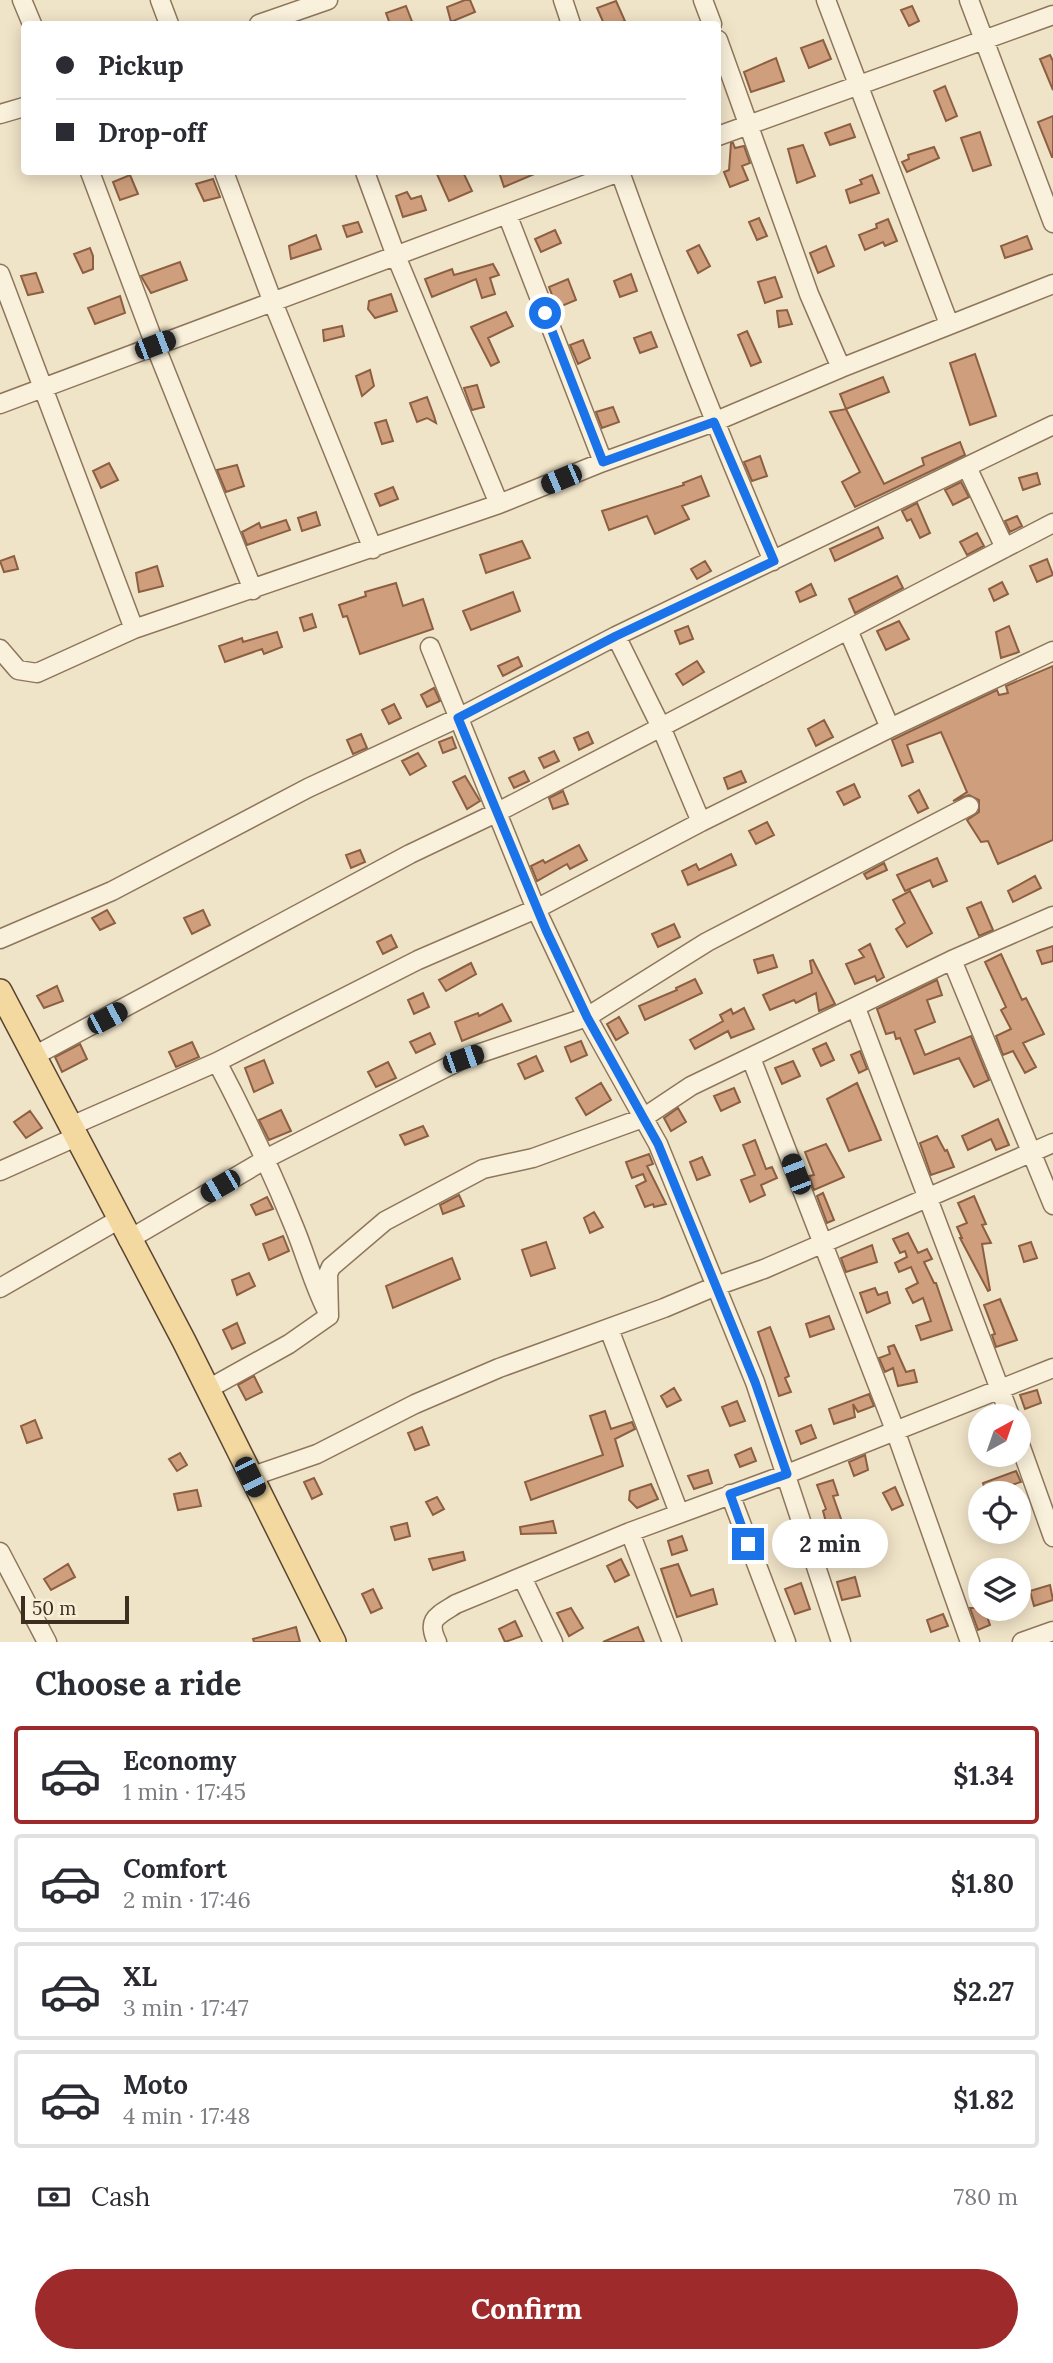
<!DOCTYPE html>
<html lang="en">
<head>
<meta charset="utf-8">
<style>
	body { margin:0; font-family:Lora,serif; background:#f7f7f7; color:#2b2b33; height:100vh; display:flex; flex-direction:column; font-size:26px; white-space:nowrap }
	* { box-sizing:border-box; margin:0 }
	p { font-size:23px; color:#7c7c81 }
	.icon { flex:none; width:38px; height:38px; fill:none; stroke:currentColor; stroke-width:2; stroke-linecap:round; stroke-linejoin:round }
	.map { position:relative; height:1642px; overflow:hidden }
	.drawer { display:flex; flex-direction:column; background:#fff; flex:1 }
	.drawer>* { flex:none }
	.guide { position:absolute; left:21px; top:21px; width:700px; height:154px; border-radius:7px; box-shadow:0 4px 18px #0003; display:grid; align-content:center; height:154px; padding:0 35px; background:#fff }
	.needle { width:46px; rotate:40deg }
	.tools { position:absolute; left:968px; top:1404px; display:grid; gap:14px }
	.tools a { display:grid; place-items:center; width:63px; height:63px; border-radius:50%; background:#fff; box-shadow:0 4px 18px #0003; font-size:35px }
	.scale { position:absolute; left:21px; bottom:18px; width:108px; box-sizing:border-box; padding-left:7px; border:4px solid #3d2e20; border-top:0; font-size:19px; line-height:24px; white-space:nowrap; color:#3d2e20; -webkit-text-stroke:5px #f7eed8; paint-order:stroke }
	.end { position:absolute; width:32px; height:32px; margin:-16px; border:9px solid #1a73e8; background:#fff; box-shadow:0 0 0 4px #fff }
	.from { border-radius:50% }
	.bubble { position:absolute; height:49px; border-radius:24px; background:#fff; box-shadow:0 4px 18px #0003; font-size:23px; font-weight:800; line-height:49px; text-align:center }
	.car { position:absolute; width:21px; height:42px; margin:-21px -10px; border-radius:9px; box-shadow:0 0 5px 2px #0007; background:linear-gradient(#222 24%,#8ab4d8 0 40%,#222 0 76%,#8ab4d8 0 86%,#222 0) }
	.guide b { display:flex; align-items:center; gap:24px; height:66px; font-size:26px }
	.guide b+b { border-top:2px solid #e1e1e2 }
	.guide i { width:18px; height:18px; background:#2b2b33 }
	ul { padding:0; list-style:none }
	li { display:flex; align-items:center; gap:21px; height:98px; margin:0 14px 10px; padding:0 21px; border:4px solid #e1e1e2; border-radius:7px }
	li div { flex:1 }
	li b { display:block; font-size:26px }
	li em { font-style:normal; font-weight:800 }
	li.current { border-color:#9e2a2b }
	li>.icon { width:63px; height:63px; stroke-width:1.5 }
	h2 { padding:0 35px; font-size:32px; line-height:84px }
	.pay { display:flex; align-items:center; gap:18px; height:77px; padding:0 35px; font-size:26px }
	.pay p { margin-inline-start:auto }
	.action { display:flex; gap:14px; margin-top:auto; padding:14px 35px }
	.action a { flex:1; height:80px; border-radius:42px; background:#9e2a2b; color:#fff; font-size:28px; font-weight:800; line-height:80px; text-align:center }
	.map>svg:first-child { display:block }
	.building { fill:#cf9f7d; stroke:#8d5f41; stroke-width:2 }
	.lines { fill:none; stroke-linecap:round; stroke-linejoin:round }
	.minor-casing { stroke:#8d765c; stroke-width:21 }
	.major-casing { stroke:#5b4430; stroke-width:26 }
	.minor { stroke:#faf1dc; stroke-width:18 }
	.major { stroke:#f3d9a0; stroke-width:23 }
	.route { stroke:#1a73e8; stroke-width:9 }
</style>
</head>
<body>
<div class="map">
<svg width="1053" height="1642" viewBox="0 0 1053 1642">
	<rect width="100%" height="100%" fill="#f0e4c8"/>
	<path class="building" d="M465,0H470L475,12L451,22L447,7Z
		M616,1L625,21L615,24H604L597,8Z
		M406,6L413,24H390L386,13Z
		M912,6L919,21L909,26L901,10Z
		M823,40L831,59L809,68L801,48Z
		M1050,55L1053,61V90L1040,59Z
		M776,58L784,81L751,92L744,72Z
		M945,86L957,116L946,121L934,91Z
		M1053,116V157H1052L1038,122Z
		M850,124L855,137L830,145L825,133Z
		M980,132L991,165L973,171L961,138Z
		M731,143H733L735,148L744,146L750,163L742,166L748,180L730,187L724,172L729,170Z
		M803,145L815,176L797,183L788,149Z
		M934,147L939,158L907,172L902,162L909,159L908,155Z
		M436,172H463L472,191L449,201Z
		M499,172H539L504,187Z
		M130,175L138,194L120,200L113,182Z
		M872,175L879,193L850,203L846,190L862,184L860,180Z
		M213,179L220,197L204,201L196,184Z
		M407,192L411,199L421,196L426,210L403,217L396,196Z
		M759,218L767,236L757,240L749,222Z
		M888,219L897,241L885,246L883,242L865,250L859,235L877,228L876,224Z
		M358,222L362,232L347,237L343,226Z
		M555,230L561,243L541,252L535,239Z
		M316,235L321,249L291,259L289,246Z
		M1027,236L1032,249L1005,258L1001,246Z
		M699,245L710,266L698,273L687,251Z
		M826,246L834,266L818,273L810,253Z
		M90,248L93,256V269L83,273L74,254Z
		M180,262L187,280L151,293L141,276Z
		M493,264L499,275L490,278L495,294L482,298L476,279L432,297L425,279L452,269L454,275Z
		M36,273L43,292L28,295L21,276Z
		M631,274L637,291L620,297L614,281Z
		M775,277L782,297L765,303L758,282Z
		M568,279L576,300L557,308L549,287Z
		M391,294L397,311L375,318L368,309L369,301Z
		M120,296L125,313L95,324L88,308Z
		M787,310L792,324L779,327L777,311Z
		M506,312L513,326L488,338L499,362L491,366L471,327Z
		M342,326L344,336L324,341L323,330Z
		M747,331L761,362L751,366L738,335Z
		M651,332L657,347L640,353L634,338Z
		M583,340L590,358L578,364L570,345Z
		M975,354L996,416L970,425L950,363Z
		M370,370L374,386L362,396L356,376Z
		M883,377L889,392L846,409L840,394Z
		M477,385L484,407L472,410L464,388Z
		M427,397L434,416L436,423L427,418L417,422L410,403Z
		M613,407L619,422L602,428L596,412Z
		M846,409L884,484L924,465L922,458L960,442L965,455L855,507L842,482L860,472L830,412Z
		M386,420L393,441L382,444L375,423Z
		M760,456L767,476L752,481L744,462Z
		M109,463L118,480L101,488L93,471Z
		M237,465L244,486L226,492L217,470Z
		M1037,473L1040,484L1023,490L1019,478Z
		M701,476L709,496L682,506L689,519L655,534L647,516L609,530L602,511L684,485L683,483Z
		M961,482L969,497L953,505L945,490Z
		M393,487L398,499L380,506L375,494Z
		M917,503L930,533L920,538L911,519L907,521L902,511Z
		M316,512L320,525L302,531L298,518Z
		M1017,516L1022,526L1010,532L1005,521Z
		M286,520L290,530L247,545L242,532L259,523L261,528Z
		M878,527L883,538L835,561L830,549Z
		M977,533L984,546L967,555L960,542Z
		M522,541L530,558L486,573L480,555Z
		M14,556L18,569L4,572L0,561Z
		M1047,559L1053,575L1037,582L1030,566Z
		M705,561L711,571L697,579L691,569Z
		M157,566L163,586L139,592L136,573Z
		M897,576L903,588L855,613L849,599Z
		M1002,582L1008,594L994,601L989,589Z
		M396,583L403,606L423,599L433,629L360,654L347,616L343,617L339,605L366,596L365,592Z
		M811,584L816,595L800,602L796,592Z
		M513,592L520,611L471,630L463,611Z
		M312,614L316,627L304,631L300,618Z
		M899,621L909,639L886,650L877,631Z
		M688,626L693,639L680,644L675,631Z
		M1009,626L1019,652L1001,658L996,632Z
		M277,632L282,647L264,654L262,649L225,662L219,646L242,638L243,642Z
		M518,657L522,666L503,676L498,666Z
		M697,661L704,672L683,685L676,674Z
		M1053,666V840L998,864L988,841L981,842L967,820L979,812V800L969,795L953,801L967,792L941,732L907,745L913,762L902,766L892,740L997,690L999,695L1008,693L1006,686Z
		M434,688L440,701L427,707L421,695Z
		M394,704L401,718L389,724L382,710Z
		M824,720L833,737L816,746L808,729Z
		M588,732L593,743L579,750L574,738Z
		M361,734L367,748L353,754L347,740Z
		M452,737L456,748L443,753L439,742Z
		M554,751L559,761L544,768L539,758Z
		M418,753L426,766L410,775L402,761Z
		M524,771L529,781L514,788L509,778Z
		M741,771L746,782L728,789L724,778Z
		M465,776L480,801L467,809L453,782Z
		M854,784L860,797L844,805L837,792Z
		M919,790L928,808L918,813L909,796Z
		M563,791L568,804L553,809L549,798Z
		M767,822L774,835L756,844L749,831Z
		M579,845L587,860L570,869L567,864L537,881L531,866L543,860L545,863Z
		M360,850L365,862L351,868L346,855Z
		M731,854L736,865L688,885L682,871L696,864L699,870Z
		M937,858L947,881L933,887L930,880L905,891L897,875Z
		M884,863L887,870L867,879L864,874Z
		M1035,876L1041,888L1013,902L1008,891Z
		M910,891L932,933L907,947L896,929L905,923L893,900Z
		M981,902L993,930L979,936L967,908Z
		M107,910L115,923L100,930L92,918Z
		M203,910L210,925L192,934L184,918Z
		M674,924L680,937L658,947L652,934Z
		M391,935L397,947L383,954L377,942Z
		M870,944L884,977L877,981L875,976L855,984L846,964L864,957L859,950Z
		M1053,946V961L1042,964L1037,951Z
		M1001,954L1022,1000L1026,998L1044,1034L1023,1043L1036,1067L1025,1073L1013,1051L1003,1055L996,1036L1011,1029L1001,1010L1006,1007L985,962Z
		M773,955L777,967L758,973L754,960Z
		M813,960L835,1004L819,1011L816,993L796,1003L794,1000L770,1010L763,995L812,973L810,961Z
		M471,963L476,974L446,991L439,980Z
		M695,979L702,993L645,1020L639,1006L677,990L676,988Z
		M937,980L942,995L927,1000L935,1022L915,1030L925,1055L971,1036L989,1080L974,1087L959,1058L914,1074L900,1038L896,1039L894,1032L886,1034L877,1009Z
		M57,986L63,1001L44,1008L37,996Z
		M423,993L429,1007L414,1014L408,1000Z
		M502,1004L511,1021L462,1041L455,1022L478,1013L479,1016Z
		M744,1008L754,1029L731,1038L728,1031L695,1049L690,1040L723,1021L720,1015L731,1009L733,1014Z
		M619,1017L628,1033L616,1040L607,1024Z
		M430,1033L435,1044L416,1053L410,1042Z
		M581,1041L587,1055L571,1062L565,1047Z
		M192,1042L199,1057L176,1067L169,1052Z
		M826,1043L834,1060L821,1066L813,1049Z
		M80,1044L87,1059L62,1072L55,1057Z
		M860,1051L867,1069L859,1073L851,1055Z
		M536,1056L543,1071L525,1079L518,1064Z
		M264,1060L273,1083L254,1092L245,1068Z
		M793,1061L800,1076L782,1084L775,1068Z
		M388,1062L396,1078L376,1087L368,1072Z
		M601,1083L611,1100L586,1115L576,1098Z
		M857,1083L881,1140L849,1151L827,1099Z
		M734,1088L740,1102L721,1111L714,1096Z
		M678,1108L686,1122L671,1131L664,1118Z
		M281,1110L291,1131L269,1140L259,1120Z
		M30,1111L42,1128L26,1138L14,1122Z
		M998,1119L1009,1145L996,1150L991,1139L968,1150L962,1136Z
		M423,1126L428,1136L405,1145L400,1135Z
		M937,1136L945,1151L947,1150L954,1167L931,1175L920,1143Z
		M755,1140L766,1169L772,1167L777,1178L761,1185L765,1195L750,1202L741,1180L755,1175L743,1145Z
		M826,1144L844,1177L814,1190L809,1176L814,1175L805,1152Z
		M649,1154L653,1164L647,1166L666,1204L654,1207L653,1204L645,1207L636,1186L646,1181L643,1174L632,1178L626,1162Z
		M702,1157L710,1175L697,1180L690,1162Z
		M823,1193L834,1220L827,1223L817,1196Z
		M459,1195L464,1206L443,1214L440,1205Z
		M974,1196L986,1224L982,1225L991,1243L982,1244L990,1290L988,1291L960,1238H962L957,1227L967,1223L958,1203Z
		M267,1197L273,1209L256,1215L251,1205Z
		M594,1212L603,1227L590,1233L584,1218Z
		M908,1233L918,1253L927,1249L932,1259L924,1262L934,1283H936L952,1330L921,1340L916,1326L931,1321L923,1298L913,1303L906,1289L918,1283L911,1267L899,1272L895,1263L907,1257L905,1251L900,1253L893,1239Z
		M283,1236L289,1251L269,1260L263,1244Z
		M546,1242L555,1268L531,1276L522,1250Z
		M1031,1242L1037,1258L1024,1262L1019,1246Z
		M872,1245L877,1262L846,1272L841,1258Z
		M452,1258L460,1279L393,1308L386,1286Z
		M249,1273L255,1286L237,1295L232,1280Z
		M875,1288L878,1295L887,1292L890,1303L867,1313L860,1293Z
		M1000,1299L1017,1340L996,1347L992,1335L995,1334L984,1305Z
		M829,1316L834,1329L810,1337L806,1324Z
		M237,1323L245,1343L232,1349L223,1330Z
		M770,1327L789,1376L785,1378L791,1392L779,1396L758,1332Z
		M894,1345L906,1372L914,1370L917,1382L898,1386L893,1368L885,1372L879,1358L890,1354L888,1347Z
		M254,1376L262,1392L246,1400L238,1385Z
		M674,1388L681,1400L667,1407L661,1396Z
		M1037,1390L1041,1403L1025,1409L1020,1395Z
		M869,1394L874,1406L858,1412L853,1404L855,1417L834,1424L829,1409Z
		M737,1401L745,1421L730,1426L722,1407Z
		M605,1411L611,1429L632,1422L635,1429L615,1439L623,1466L531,1500L525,1482L603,1455L590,1416Z
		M35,1420L42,1438L27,1443L21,1426Z
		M811,1425L816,1438L801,1444L796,1431Z
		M422,1427L429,1445L415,1450L408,1433Z
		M751,1448L756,1461L740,1467L735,1455Z
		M180,1453L187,1465L177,1471L169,1459Z
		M865,1455L868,1470L854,1476L849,1462Z
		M708,1470L712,1483L694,1489L688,1476Z
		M1016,1471L1021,1482L986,1493L983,1483Z
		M314,1478L322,1494L312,1499L304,1482Z
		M833,1480L838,1495L833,1496L847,1536L843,1537L847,1550L835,1554L829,1538L835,1536L830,1520L826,1522L823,1511L826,1509L817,1485Z
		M651,1484L658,1499L637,1508L629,1500L630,1491Z
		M895,1487L903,1505L892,1510L883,1493Z
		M197,1490L201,1506L178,1510L174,1494Z
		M437,1497L444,1509L433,1515L426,1502Z
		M553,1521L556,1533L521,1534L520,1527Z
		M407,1523L410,1536L395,1540L391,1527Z
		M682,1536L687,1550L672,1555L668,1541Z
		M463,1552L465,1560L433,1570L429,1559Z
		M621,1559L629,1575L615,1582L607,1566Z
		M68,1564L75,1577L51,1590L44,1579Z
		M678,1564L691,1596L713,1589L717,1604L677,1617L661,1569Z
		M855,1577L860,1596L842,1600L837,1582Z
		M801,1583L810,1609L795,1614L785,1589Z
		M1050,1585L1053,1600L1034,1606L1030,1591Z
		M373,1589L382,1608L371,1613L362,1594Z
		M571,1608L583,1628L569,1636L557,1613Z
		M970,1608H984L990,1625L978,1630Z
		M943,1614L948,1626L931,1632L927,1620Z
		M515,1621L522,1636L505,1642L499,1629Z
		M296,1627L300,1642H254L253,1639Z
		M638,1627L644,1642H603Z"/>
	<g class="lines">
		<defs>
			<path id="minor" d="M22,0L32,24
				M160,0L169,24
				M563,0L571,24
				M703,0L712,24
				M826,0L949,324
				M969,0L1053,223
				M259,24L328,0
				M718,40L809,294L841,368
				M0,114L24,107
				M718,136L1053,15
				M90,172L155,345L253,590
				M224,172L272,300L373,549
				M365,172L396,256L499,504
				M620,172C667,303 718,432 773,561
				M507,214L603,462
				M0,274L134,629
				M0,404L619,172
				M967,467L1005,548
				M848,630L890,728
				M616,636L661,727L701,822
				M430,647L536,909L587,1017L658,1144L755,1382L841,1642
				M0,649L18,670L37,673L134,629L499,504L603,462L714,422L841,368L1053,284
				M0,939L112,891L308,788L458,718L616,636L1053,425
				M952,960L1053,1205
				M856,1008L1010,1416
				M34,1056L410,854L496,813L1053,523
				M751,1058L895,1430L970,1642
				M217,1062C246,1117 272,1172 295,1229C306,1256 313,1283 326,1309
				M71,1126L217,1062L418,960L536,909L701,822L890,728L1053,651
				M0,1171L76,1137
				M128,1240L273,1155L463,1059L587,1017L707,942L969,806
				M0,1288L118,1220
				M329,1316L328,1274L331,1267L385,1221L483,1169L533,1158L643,1118L691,1086L952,960L1053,916
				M609,1329L679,1513
				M208,1389L289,1344L329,1316
				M1018,1439L1053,1537
				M250,1477L317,1454L415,1404L499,1368L664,1308L716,1286L764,1269L1053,1143
				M730,1494L786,1642
				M630,1532L672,1642
				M0,1552L47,1642
				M522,1577L553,1642
				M437,1642C426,1619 437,1616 456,1604L630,1532L787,1474L1053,1368
				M1022,1642L1053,1631"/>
			<path id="major" d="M0,991L184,1341L334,1642"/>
		</defs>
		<use href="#minor" class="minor-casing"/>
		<use href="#major" class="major-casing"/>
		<use href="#minor" class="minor"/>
		<use href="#major" class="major"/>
	</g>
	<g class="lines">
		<path class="route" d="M545,313L603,462L714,422L774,561L616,636L458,718L546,930L587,1017L658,1144L755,1382L787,1474L730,1494L748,1544"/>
	</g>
</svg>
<div class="tools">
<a><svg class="needle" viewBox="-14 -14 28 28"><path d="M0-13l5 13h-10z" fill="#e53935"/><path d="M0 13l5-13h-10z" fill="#7c7c81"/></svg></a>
<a><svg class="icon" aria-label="locate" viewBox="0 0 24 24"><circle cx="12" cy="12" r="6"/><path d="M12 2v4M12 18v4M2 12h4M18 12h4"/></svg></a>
<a><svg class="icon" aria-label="layers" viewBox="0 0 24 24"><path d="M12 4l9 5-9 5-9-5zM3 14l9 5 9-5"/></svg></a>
</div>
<div class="scale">50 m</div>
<i class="end from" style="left:545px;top:313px"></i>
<i class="end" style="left:748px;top:1544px"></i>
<div class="bubble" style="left:772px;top:1519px;width:116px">2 min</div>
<i class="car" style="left:155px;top:345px;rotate:69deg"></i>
<i class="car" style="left:561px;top:479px;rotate:247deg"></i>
<i class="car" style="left:107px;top:1018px;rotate:62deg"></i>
<i class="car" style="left:463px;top:1059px;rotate:71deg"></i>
<i class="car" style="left:796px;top:1174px;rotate:339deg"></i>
<i class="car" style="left:220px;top:1186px;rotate:240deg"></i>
<i class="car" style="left:250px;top:1477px;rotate:154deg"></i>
<div class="guide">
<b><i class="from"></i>Pickup</b>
<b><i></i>Drop-off</b>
</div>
</div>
<section class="drawer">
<h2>Choose a ride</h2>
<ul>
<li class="current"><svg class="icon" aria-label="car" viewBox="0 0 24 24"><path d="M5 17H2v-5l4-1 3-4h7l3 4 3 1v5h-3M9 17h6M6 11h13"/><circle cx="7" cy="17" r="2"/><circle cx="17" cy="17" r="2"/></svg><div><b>Economy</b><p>1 min · 17:45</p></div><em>$1.34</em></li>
<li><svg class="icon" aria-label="car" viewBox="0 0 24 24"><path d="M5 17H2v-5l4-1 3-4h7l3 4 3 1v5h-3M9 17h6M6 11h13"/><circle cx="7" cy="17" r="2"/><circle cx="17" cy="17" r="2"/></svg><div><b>Comfort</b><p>2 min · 17:46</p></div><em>$1.80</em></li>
<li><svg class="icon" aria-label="car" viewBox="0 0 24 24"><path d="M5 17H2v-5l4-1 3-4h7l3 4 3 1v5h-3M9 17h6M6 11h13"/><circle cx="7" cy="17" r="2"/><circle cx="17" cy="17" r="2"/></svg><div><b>XL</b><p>3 min · 17:47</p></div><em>$2.27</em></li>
<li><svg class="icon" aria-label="car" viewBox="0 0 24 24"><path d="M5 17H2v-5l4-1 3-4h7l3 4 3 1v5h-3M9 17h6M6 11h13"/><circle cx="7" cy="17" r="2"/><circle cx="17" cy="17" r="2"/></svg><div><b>Moto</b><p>4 min · 17:48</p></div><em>$1.82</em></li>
</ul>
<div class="pay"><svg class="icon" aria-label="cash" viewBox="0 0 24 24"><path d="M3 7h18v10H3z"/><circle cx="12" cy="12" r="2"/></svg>Cash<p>780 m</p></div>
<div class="action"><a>Confirm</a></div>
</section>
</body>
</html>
